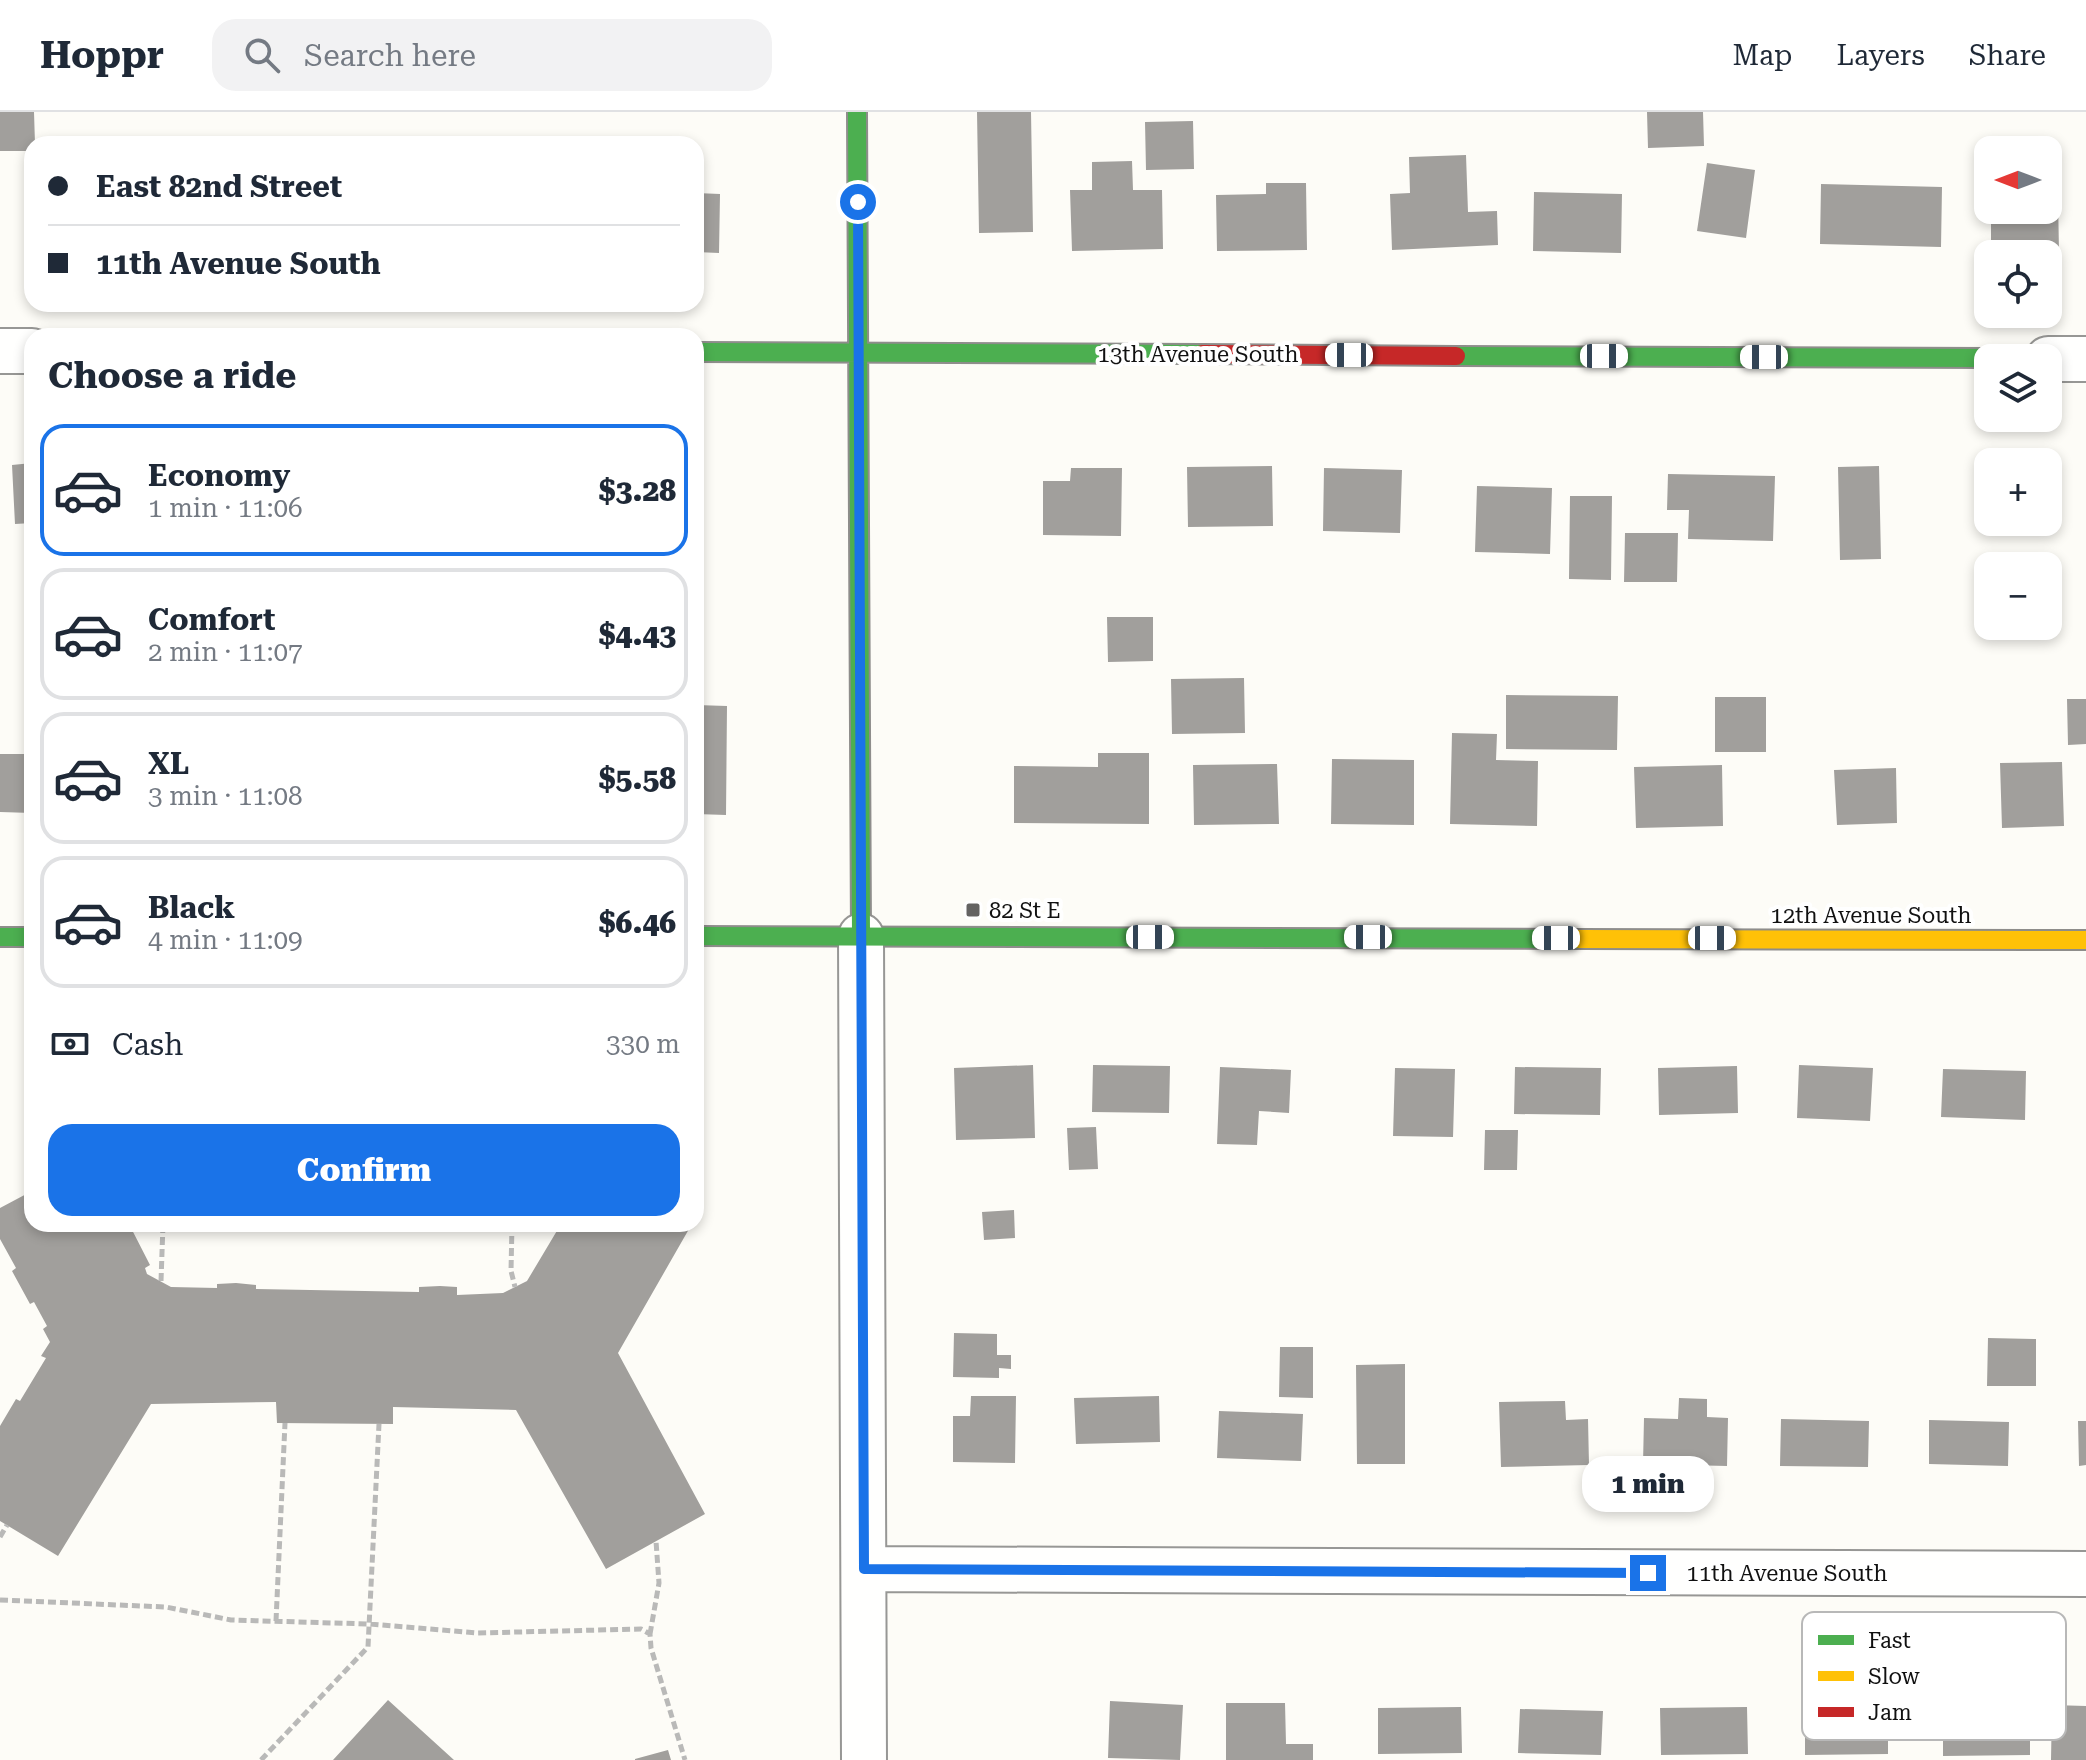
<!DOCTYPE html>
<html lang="en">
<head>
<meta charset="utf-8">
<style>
	body { margin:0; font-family:"Roboto Serif",serif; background:#f2f2f3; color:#1f2937; height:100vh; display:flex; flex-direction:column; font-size:30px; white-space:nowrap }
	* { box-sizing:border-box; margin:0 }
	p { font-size:26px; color:#747a83 }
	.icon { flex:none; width:44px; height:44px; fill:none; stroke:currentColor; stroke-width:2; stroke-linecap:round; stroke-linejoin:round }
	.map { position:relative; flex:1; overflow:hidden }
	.side { position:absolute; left:24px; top:216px; width:680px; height:904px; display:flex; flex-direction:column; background:#fff; border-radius:24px; box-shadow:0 4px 12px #0003 }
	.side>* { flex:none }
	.top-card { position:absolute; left:24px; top:24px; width:680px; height:176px; border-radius:24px; box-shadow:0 4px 12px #0003; display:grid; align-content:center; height:176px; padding:0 24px; background:#fff }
	.needle { width:52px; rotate:270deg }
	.buttons { position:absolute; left:1974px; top:24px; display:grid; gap:16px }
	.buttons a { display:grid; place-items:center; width:88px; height:88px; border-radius:16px; background:#fff; box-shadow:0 4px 12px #0003; font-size:40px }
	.end { position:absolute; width:36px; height:36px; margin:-18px; border:10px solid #1a73e8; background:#fff; box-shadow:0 0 0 4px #fff }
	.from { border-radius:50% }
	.bubble { position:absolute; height:56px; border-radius:24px; background:#fff; box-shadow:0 4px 12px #0003; font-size:26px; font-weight:800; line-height:56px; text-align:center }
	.car { position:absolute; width:24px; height:48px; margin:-24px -12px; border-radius:10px; box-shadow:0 0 6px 2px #0007; background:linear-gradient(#fff 24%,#345 0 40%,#fff 0 76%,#345 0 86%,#fff 0) }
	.top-card b { display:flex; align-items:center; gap:28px; height:76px; font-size:30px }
	.top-card b+b { border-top:2px solid #e0e1e3 }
	.top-card i { width:20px; height:20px; background:#1f2937 }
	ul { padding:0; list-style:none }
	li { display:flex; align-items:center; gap:24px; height:132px; margin:0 16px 12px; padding:0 8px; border:4px solid #e0e1e3; border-radius:24px }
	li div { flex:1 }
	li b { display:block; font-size:30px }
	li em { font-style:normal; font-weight:800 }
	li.active { border-color:#1a73e8 }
	li>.icon { width:72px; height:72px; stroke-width:1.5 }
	h2 { padding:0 24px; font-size:36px; line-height:96px }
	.pay { display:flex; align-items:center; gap:20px; height:88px; padding:0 24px; font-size:30px }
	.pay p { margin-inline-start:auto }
	.primary-button { display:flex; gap:16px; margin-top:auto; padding:16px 24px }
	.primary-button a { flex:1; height:92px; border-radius:24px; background:#1a73e8; color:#fff; font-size:32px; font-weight:800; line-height:92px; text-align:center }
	header { display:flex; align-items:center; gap:48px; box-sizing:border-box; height:112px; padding:0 40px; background:#fff; border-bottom:2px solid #e0e1e3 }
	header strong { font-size:38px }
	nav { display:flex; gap:44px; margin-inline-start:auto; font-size:28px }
	.search { width:560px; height:72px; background:#f2f2f3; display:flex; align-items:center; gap:20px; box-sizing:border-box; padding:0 28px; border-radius:24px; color:#747a83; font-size:30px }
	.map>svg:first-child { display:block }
	.building { fill:#a19f9c }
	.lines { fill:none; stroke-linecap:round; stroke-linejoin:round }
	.street-casing { stroke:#979795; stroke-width:48 }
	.fast-casing { stroke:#8e8d8b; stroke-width:22 }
	.slow-casing { stroke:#8e8d8b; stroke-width:22 }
	.jam-casing { stroke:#8e8d8b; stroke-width:22 }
	.path { stroke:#b9b9b8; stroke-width:5; stroke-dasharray:8 4; stroke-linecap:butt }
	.street { stroke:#fffffe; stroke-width:44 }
	.fast { stroke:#4caf50; stroke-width:18 }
	.slow { stroke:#ffc107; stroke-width:18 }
	.jam { stroke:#c62828; stroke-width:18 }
	.route { stroke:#1a73e8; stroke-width:10 }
	.poi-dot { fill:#646362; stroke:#fff; stroke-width:3 }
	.labels { text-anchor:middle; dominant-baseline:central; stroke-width:8; stroke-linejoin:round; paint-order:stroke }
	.street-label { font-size:22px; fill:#111; stroke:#fff }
	.poi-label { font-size:22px; fill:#111; stroke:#fff; text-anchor:start }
	.key { fill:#fff; stroke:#b8b8b8; stroke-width:2 }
	.key-label { font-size:22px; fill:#111 }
</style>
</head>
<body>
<header>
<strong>Hoppr</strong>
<div class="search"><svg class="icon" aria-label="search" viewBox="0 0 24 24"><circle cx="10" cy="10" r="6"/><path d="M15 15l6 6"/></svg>Search here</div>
<nav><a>Map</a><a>Layers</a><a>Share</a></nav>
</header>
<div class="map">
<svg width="2086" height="1648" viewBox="0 0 2086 1648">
	<rect width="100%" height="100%" fill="#fdfcf7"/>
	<path class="building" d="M0,0H34L35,32H32V39H0Z
		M977,0H1031L1033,120L979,121Z
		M1647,0H1703L1704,34L1648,36Z
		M1193,9L1194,57L1146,58L1145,10Z
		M1466,43L1468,100L1497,99L1498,133L1392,138L1390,82L1410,81L1409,45Z
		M1132,49L1133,78H1162L1163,137L1072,139L1070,78H1092V50Z
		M1707,51L1755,58L1746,126L1697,119Z
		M1266,71H1306L1307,138L1217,139L1216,83L1266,82Z
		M1821,72L1942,75L1941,135L1820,132Z
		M1534,80L1622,82L1621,141L1533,139Z
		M696,81L720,82L719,141L696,140Z
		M2048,84H2058L2059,141L1991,142V98H2048Z
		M32,351V411L15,412L12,353Z
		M1272,354L1273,414L1188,415L1187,355Z
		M1879,354L1881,447L1840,448L1838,355Z
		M1071,356H1122L1121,424L1043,423V369H1070Z
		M1324,356L1402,358L1400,421L1323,419Z
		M1668,362L1775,364L1773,429L1688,427L1689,398H1667Z
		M1477,374L1552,376L1550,442L1475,440Z
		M1570,384H1612L1611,468L1569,467Z
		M1625,421H1678L1677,470H1624Z
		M696,430L701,431L700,468H696Z
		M1107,505H1153V549L1108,550Z
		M1244,566L1245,621L1172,622L1171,567Z
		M1506,583L1618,584L1617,638L1506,637Z
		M1715,585H1766V640H1715Z
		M2067,587H2086V632L2068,633Z
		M696,593L727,594L726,703L696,702Z
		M1452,621L1497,622L1496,648L1538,649L1537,714L1450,712Z
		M1098,641H1149V712L1014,711V654L1098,655Z
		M0,642H32V701L0,700Z
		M1332,647L1414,648V713L1331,712Z
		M2062,650L2064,714L2002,716L2000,651Z
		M1277,652L1279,712L1194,713L1193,653Z
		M1722,653L1723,714L1636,716L1634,655Z
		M1896,656L1897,711L1837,713L1834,658Z
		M1033,953L1035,1026L956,1028L954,956Z
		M1093,953L1170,954L1169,1001L1092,1000Z
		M1799,953L1873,956L1870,1009L1797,1006Z
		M1737,954L1738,1001L1659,1003L1658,956Z
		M1220,955L1291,958L1289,1001L1259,999L1257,1033L1217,1032Z
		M1515,955L1601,956L1600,1003L1514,1002Z
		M1395,956L1455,957L1453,1025L1393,1024Z
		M1943,957L2026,959L2025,1008L1941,1005Z
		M1096,1015L1098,1057L1069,1058L1067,1016Z
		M1485,1018H1518L1517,1058H1484Z
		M32,1079V1112H129L150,1153L145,1156L147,1162L171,1175L217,1176V1172L236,1171L256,1173V1177L419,1180V1175L440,1174L457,1175V1183L503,1181L527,1169L561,1112H681L689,1117L618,1241L705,1402L606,1457L516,1298L393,1295V1312L277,1311L276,1290L151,1292L58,1444L0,1409V1314L16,1287L20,1289L46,1246L41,1244L50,1230L43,1217L47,1214L34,1190L30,1192L12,1159L16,1156L0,1127V1096Z
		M1014,1098L1015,1126L984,1128L982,1100Z
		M954,1221L997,1222V1243H1011V1257L999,1256V1266L953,1265Z
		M1988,1226L2036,1227V1274H1987Z
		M1280,1235H1313V1286L1279,1285Z
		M1405,1252V1352H1357L1356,1253Z
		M971,1284H1016L1015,1351L953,1350V1304H970Z
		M1159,1284L1160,1330L1076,1332L1074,1286Z
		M1679,1286L1707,1287V1305L1728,1306L1727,1354L1643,1352L1644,1306L1678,1307Z
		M1565,1289L1566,1308L1588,1307L1589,1353L1501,1355L1499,1290Z
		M1219,1299L1303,1302L1301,1349L1217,1346Z
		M1781,1307L1869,1309L1868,1355L1780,1354Z
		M1929,1308L2009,1310L2008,1354L1929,1352Z
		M2078,1309H2086V1353L2079,1354Z
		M388,1588L454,1648H333Z
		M1110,1589L1183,1593L1180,1648L1108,1646Z
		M1226,1591H1285L1286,1632H1313V1648H1226Z
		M2052,1593L2086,1594V1648H2051Z
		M2030,1594V1643L1943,1644V1595Z
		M1461,1595L1462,1641L1378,1642V1596Z
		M1747,1595L1748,1642L1661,1643L1660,1596Z
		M1520,1597L1603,1599L1601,1643L1518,1641Z
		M1888,1597V1642L1805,1643V1598Z
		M668,1638L671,1648H635V1647Z"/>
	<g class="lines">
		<defs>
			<path id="street" d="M0,239H32
				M2048,247H2086
				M861,824L864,1648
				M864,1457L2086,1462"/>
			<path id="fast" d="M857,0L861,824
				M696,240L1202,242
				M1456,244L1988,246
				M696,824L1579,827
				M0,825H32"/>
			<path id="slow" d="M1579,827L2086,828"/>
			<path id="jam" d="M1202,242L1456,244"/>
		</defs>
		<use href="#street" class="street-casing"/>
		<use href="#fast" class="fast-casing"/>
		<use href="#slow" class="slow-casing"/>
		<use href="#jam" class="jam-casing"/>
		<path class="path" d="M512,1112L511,1159L515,1175
			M161,1169L163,1112
			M0,1425L7,1413
			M0,1488L166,1495L231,1508L369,1512L478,1521L641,1517L650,1522L651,1536L685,1648
			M276,1509L285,1311
			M650,1522L659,1471L656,1429
			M261,1648L368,1535L379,1312"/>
		<use href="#street" class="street"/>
		<use href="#fast" class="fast"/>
		<use href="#slow" class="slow"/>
		<use href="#jam" class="jam"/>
	</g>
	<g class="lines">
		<path class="route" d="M858,90L864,1457L1648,1461"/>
	</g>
	<rect class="poi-dot" x="965" y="790" width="16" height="16" rx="4"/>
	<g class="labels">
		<g class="street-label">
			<text x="1198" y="242">13th Avenue South</text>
			<text x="1871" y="803">12th Avenue South</text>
			<text x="1787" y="1461">11th Avenue South</text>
		</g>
		<g class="poi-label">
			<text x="989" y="798">82 St E</text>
		</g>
	</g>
	<rect x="1802" y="1500" width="264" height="128" rx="12" class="key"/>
	<rect x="1818" y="1523" width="36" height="10" fill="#4caf50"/>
	<rect x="1818" y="1559" width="36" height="10" fill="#ffc107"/>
	<rect x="1818" y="1595" width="36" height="10" fill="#c62828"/>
	<g class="key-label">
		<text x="1868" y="1536">Fast</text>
		<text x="1868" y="1572">Slow</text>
		<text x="1868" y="1608">Jam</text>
	</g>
</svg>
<div class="buttons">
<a><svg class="needle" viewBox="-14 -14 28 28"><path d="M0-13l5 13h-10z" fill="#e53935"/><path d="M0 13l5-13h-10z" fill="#747a83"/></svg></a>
<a><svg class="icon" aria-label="locate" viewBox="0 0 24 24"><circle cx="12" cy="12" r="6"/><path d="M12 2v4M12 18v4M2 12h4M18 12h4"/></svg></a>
<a><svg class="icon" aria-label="layers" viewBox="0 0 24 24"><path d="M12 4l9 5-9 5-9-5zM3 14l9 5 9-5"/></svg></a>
<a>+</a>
<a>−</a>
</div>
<i class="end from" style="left:858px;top:90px"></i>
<i class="end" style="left:1648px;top:1461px"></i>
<div class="bubble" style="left:1582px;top:1344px;width:132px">1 min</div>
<i class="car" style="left:1349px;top:243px;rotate:270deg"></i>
<i class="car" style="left:1604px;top:244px;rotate:90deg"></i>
<i class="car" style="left:1764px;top:245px;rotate:270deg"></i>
<i class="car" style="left:1150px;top:825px;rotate:90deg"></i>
<i class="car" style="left:1368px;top:825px;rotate:270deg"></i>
<i class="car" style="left:1556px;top:826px;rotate:270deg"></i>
<i class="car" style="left:1712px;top:826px;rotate:90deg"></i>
<div class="top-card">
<b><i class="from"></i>East 82nd Street</b>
<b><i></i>11th Avenue South</b>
</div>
<section class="side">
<h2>Choose a ride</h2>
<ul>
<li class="active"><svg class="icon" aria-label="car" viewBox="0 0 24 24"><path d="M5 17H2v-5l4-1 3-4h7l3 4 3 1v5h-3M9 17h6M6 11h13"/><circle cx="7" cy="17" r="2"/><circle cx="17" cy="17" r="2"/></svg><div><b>Economy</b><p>1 min · 11:06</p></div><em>$3.28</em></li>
<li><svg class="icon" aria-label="car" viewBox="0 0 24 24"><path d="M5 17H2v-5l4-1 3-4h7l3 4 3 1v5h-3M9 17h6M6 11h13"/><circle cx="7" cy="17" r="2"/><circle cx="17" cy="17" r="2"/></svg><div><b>Comfort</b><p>2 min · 11:07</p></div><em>$4.43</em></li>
<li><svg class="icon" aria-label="car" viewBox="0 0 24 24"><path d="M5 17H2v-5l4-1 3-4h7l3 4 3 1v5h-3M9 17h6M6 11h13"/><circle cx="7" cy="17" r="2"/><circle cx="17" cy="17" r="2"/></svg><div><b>XL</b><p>3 min · 11:08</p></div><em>$5.58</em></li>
<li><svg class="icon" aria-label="car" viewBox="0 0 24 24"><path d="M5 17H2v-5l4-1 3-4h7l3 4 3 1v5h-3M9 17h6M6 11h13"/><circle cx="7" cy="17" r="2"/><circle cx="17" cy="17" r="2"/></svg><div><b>Black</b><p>4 min · 11:09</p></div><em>$6.46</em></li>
</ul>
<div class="pay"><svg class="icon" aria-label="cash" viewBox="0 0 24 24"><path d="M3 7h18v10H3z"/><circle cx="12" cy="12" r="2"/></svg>Cash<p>330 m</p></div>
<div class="primary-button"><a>Confirm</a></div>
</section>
</div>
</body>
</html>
